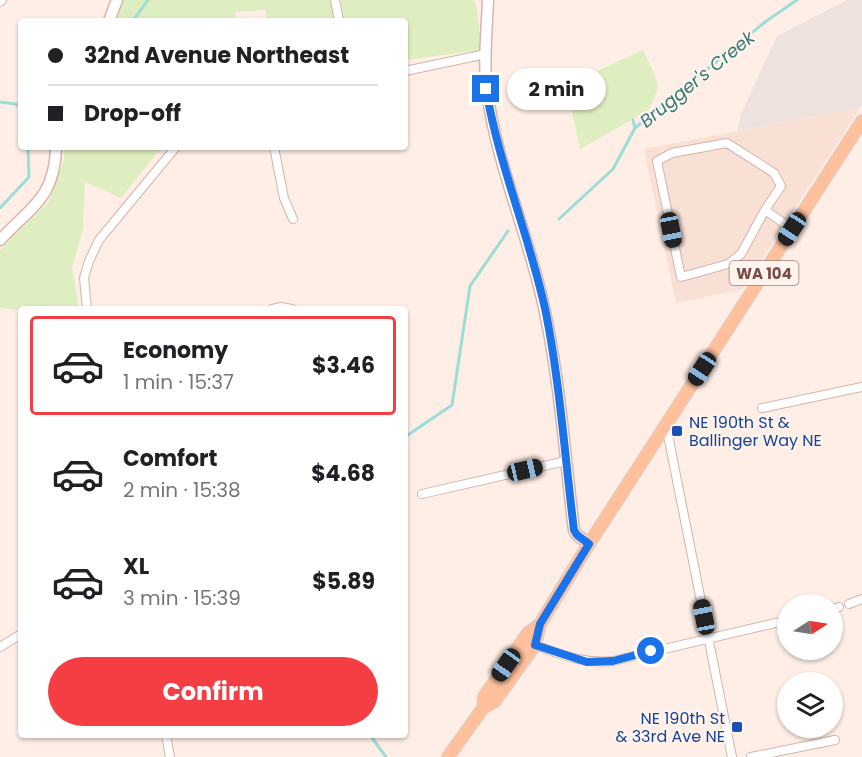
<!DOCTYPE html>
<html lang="en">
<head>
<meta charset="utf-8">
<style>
	body { margin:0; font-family:Poppins,sans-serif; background:#f6f6f6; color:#202124; height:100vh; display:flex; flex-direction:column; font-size:22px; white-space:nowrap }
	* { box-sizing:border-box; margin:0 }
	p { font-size:20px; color:#757577 }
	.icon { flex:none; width:33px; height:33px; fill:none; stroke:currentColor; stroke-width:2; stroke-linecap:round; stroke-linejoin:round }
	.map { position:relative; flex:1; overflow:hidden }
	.panel { position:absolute; left:18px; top:306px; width:390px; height:432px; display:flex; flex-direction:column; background:#fff; border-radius:6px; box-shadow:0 2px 4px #0004 }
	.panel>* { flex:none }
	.hud { position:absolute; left:18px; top:18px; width:390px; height:132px; border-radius:6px; box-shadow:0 2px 4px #0004; display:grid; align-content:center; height:132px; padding:0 30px; background:#fff }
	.needle { width:39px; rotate:78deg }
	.tools { position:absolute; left:777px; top:594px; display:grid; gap:12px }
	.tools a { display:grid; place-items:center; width:66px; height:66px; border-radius:50%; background:#fff; box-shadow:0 2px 4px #0004; font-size:30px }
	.end { position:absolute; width:27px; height:27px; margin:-14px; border:8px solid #1a73e8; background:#fff; box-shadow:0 0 0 3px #fff }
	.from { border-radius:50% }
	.bubble { position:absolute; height:42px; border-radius:21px; background:#fff; box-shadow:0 2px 4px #0004; font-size:20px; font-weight:700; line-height:42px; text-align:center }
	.car { position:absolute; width:18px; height:36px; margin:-18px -9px; border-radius:8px; box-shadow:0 0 4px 2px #0007; background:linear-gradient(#222 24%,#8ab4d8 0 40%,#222 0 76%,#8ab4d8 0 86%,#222 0) }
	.hud b { display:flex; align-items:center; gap:21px; height:57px; font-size:22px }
	.hud b+b { border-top:2px solid #e0e0e0 }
	.hud i { width:15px; height:15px; background:#202124 }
	ul { padding:10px 0 0; list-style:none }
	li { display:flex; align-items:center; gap:18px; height:99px; margin:0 12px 9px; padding:0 18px; border:3px solid transparent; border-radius:6px }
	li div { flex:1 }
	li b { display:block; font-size:22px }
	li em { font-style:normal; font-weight:700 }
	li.on { border-color:#f53e44 }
	li>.icon { width:54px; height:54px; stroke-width:1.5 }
	.button { display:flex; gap:12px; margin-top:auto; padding:12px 30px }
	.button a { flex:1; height:69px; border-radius:36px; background:#f53e44; color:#fff; font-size:24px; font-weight:700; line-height:69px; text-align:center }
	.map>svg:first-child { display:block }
	.residential { fill:#f9e0d5 }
	.industrial { fill:#eee2df }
	.green { fill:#dfeec1 }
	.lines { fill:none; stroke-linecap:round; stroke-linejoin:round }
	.stream { stroke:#9cddd7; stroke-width:3 }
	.street-casing { stroke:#d4b3ac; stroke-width:10 }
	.secondary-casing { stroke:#dab4ab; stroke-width:13 }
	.primary-casing { stroke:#dacdcb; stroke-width:14 }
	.street { stroke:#fff; stroke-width:8 }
	.secondary { stroke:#fff; stroke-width:10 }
	.primary { stroke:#ffc09b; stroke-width:12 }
	.route { stroke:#1a73e8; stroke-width:8 }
	.transit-dot { fill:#1a4fb4; stroke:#fff3ed; stroke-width:2 }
	.labels { text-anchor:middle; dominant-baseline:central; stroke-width:4.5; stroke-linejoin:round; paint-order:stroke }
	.shield { fill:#fff3ed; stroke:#a37e79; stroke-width:1.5 }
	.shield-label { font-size:15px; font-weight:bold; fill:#7b4c47 }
	.transit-label { font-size:16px; fill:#164399; stroke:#fff3ed; text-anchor:start }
	.water-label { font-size:18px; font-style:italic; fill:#357a74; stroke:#fff3ed }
</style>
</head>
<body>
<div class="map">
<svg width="862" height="757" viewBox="0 0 862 757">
	<rect width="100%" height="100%" fill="#feeee5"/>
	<path class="residential" d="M860,108L743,289L676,303L644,149Z"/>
	<path class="industrial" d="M847,0H862V104L860,108L737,131L741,114L777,36Z"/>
	<path class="green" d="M124,0H473L476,3L482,50L405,60V21H268L265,10L235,12L237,21H116Z
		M643,50L654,73L658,88L649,110L580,149L566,85Z
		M64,147H162L121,198L85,182L83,229L72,268L79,309H21V311L0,307V250L48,203L64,160Z"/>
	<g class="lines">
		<path class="stream" d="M133,21L148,0
			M0,102L16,104L21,109
			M633,120L635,128
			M0,208L29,177L28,147
			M559,219L613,169L635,128L765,22L797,0
			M405,437L452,405L470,286L508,231
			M370,735L386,757"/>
		<defs>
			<path id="street" d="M335,0L339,21
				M0,2L2,0
				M405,71L486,54
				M274,147L284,198L293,219
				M765,210L741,254L728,264L681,277L657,161L672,153L727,143L774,173L781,186L765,210L792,229
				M87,309L84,278L89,261L99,240L176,147
				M272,309L281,307L292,309
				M762,408L862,387
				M666,425L732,757
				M422,494L566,461
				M849,604L862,599
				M832,609L839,607
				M535,645C563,655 582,664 613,661L788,620
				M0,647L21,634
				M166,735L170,757
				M751,757L835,740"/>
			<path id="secondary" d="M488,0C487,30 483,62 487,91C497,167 530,238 545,312C560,383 565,457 574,530L577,535L589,544
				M109,21L117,0
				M0,240C31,207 55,198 56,147"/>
			<path id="primary" d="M483,708L484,697L528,633L540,624L589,544L862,121
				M448,757L483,708L495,701L535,645L540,624"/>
		</defs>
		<use href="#street" class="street-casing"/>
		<use href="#secondary" class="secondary-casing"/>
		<use href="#primary" class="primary-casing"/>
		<use href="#street" class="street"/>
		<use href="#secondary" class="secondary"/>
		<use href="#primary" class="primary"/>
	</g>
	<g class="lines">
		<path class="route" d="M486,89C499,166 530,237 546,313C560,384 565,458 574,530L577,535L589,544L540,624L535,645L587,662L613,661L651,651"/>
	</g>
	<g class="transit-dot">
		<rect x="671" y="425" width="12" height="12" rx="3"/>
		<rect x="731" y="721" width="12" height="12" rx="3"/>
	</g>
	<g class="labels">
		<rect class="shield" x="729.5" y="261" width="69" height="24" rx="4.5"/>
		<g class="shield-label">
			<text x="764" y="273">WA 104</text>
		</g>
		<g class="transit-label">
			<text x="689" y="422">NE 190th St &amp;<tspan x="689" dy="18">Ballinger Way NE</tspan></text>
			<text x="725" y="718" text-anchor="end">NE 190th St<tspan x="725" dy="18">&amp; 33rd Ave NE</tspan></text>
		</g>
		<g class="water-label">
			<text transform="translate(697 79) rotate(-39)">Brugger's Creek</text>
		</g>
	</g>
</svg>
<div class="tools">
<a><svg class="needle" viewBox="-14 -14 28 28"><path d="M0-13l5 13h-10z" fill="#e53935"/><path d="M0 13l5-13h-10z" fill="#757577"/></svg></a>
<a><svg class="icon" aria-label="layers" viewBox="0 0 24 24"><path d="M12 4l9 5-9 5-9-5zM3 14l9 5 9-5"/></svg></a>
</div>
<i class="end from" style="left:651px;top:651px"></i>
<i class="end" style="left:486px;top:89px"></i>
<div class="bubble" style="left:507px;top:68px;width:99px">2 min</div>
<i class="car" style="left:792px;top:229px;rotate:213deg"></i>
<i class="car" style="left:671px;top:230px;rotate:169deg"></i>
<i class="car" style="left:702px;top:369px;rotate:213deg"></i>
<i class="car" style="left:525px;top:470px;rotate:77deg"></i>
<i class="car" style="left:704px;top:617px;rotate:349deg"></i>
<i class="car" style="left:506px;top:665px;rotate:215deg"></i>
<div class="hud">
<b><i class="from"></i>32nd Avenue Northeast</b>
<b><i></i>Drop-off</b>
</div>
<section class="panel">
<ul>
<li class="on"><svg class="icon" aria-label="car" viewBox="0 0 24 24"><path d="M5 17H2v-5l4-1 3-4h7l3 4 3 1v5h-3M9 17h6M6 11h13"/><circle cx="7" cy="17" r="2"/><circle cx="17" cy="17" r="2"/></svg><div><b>Economy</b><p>1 min · 15:37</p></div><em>$3.46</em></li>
<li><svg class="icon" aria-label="car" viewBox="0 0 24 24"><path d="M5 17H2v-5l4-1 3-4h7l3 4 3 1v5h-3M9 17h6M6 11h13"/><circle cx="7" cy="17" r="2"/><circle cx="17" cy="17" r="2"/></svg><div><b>Comfort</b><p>2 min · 15:38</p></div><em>$4.68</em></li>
<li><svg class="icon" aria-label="car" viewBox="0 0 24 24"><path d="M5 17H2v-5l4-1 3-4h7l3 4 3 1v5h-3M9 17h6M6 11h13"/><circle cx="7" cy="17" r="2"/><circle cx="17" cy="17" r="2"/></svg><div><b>XL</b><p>3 min · 15:39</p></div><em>$5.89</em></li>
</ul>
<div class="button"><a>Confirm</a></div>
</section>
</div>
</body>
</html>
